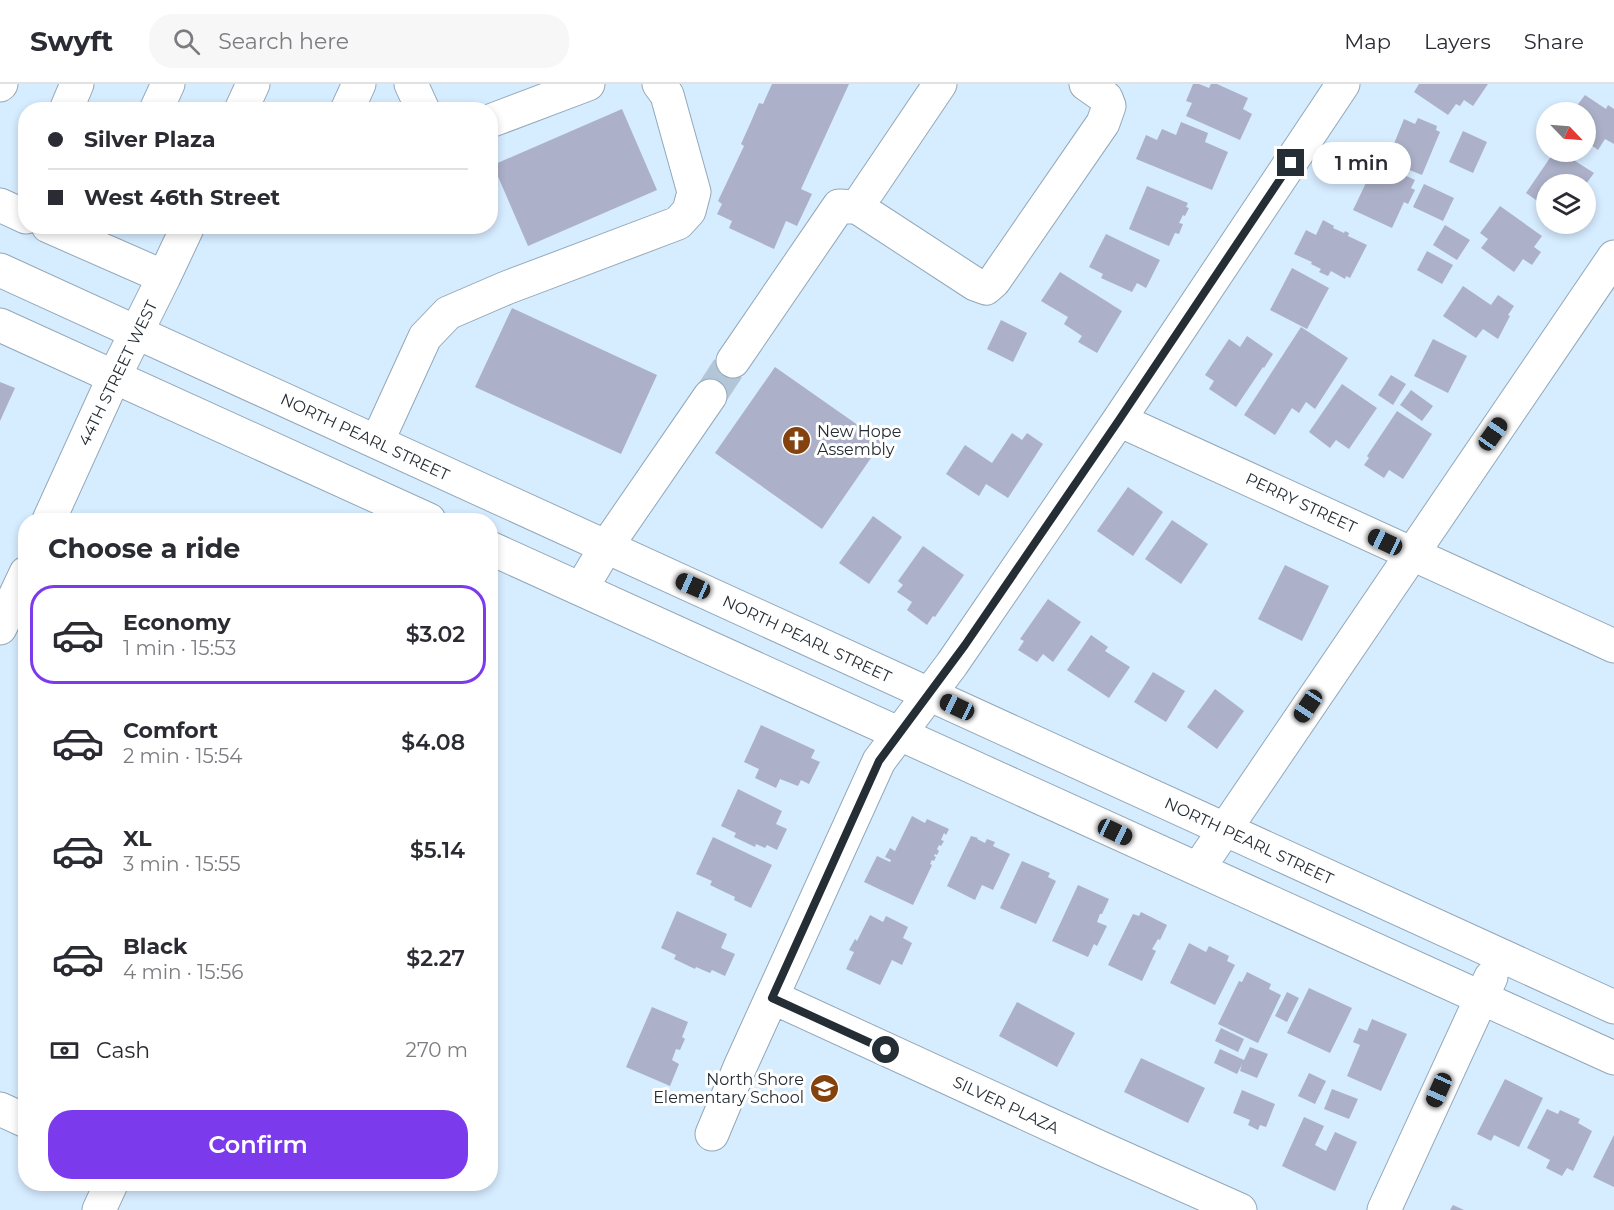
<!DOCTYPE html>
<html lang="en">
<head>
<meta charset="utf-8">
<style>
	body { margin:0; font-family:Montserrat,sans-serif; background:#f7f7f7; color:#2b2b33; height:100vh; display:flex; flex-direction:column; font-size:22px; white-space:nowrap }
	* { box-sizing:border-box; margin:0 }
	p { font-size:20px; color:#7c7c81 }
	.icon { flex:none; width:33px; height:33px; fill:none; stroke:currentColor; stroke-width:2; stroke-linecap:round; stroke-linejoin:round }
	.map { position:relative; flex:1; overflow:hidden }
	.details { position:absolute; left:18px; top:429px; width:480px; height:678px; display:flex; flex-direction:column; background:#fff; border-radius:24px; box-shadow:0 3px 9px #0003 }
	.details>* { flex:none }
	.guide { position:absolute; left:18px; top:18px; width:480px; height:132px; border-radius:24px; box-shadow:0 3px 9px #0003; display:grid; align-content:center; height:132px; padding:0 30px; background:#fff }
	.needle { width:39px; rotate:115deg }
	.fabs { position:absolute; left:1536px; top:18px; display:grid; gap:12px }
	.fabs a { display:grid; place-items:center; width:60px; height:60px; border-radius:50%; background:#fff; box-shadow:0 3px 9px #0003; font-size:30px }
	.end { position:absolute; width:27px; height:27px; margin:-14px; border:8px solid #262e35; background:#fff; box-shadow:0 0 0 3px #fff }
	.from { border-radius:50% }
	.bubble { position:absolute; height:42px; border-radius:21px; background:#fff; box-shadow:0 3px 9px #0003; font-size:20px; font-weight:600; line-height:42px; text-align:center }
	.car { position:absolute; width:18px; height:36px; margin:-18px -9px; border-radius:8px; box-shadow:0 0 4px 2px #0007; background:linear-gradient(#222 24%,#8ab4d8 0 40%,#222 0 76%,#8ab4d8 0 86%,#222 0) }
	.guide b { display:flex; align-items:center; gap:21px; height:57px; font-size:22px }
	.guide b+b { border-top:2px solid #e1e1e2 }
	.guide i { width:15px; height:15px; background:#2b2b33 }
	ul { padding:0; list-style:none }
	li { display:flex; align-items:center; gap:18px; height:99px; margin:0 12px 9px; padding:0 18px; border:3px solid transparent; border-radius:24px }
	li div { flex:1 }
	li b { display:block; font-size:22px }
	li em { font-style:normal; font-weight:600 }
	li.on { border-color:#7c3aed }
	li>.icon { width:54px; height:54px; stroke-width:1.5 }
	h2 { padding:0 30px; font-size:27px; line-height:72px }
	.pay { display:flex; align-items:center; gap:15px; height:66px; padding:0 30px; font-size:22px }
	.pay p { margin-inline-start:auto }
	.primary-button { display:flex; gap:12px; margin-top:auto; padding:12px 30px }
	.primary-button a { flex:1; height:69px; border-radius:24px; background:#7c3aed; color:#fff; font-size:24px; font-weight:600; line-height:69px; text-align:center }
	header { display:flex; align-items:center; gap:36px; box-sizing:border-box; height:84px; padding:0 30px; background:#fff; border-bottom:2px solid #e1e1e2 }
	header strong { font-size:28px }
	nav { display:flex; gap:33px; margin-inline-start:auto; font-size:21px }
	.search { width:420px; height:54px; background:#f7f7f7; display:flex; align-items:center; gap:15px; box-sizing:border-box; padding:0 21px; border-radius:24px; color:#7c7c81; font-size:22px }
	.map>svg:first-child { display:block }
	.building { fill:#acb1c9 }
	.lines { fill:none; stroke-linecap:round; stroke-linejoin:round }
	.minor-tunnel { stroke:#b3c6d7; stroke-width:33; stroke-dasharray:33 16; stroke-linecap:butt }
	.minor-casing { stroke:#93a8b9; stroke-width:35 }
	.minor { stroke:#fff; stroke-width:33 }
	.route { stroke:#262e35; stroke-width:8 }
	.labels { text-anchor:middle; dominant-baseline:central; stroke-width:6; stroke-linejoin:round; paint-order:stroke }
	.street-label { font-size:16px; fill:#262e35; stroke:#fff }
	.poi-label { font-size:16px; fill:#262e35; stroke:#fff; text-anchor:start }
</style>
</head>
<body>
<header>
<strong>Swyft</strong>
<div class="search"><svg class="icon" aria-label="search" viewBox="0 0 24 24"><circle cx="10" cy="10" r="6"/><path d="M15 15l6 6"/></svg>Search here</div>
<nav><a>Map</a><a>Layers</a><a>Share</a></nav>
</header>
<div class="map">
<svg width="1614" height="1126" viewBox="0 0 1614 1126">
	<rect width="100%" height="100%" fill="#d6ecff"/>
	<path class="building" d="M772,0H849L801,105L812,110L797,142L786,137L774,165L729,144L732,137L717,130L722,120L718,117L744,62L741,60L750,40L759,19L763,20Z
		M1193,0H1199L1209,4L1211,0H1217L1248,14L1243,25L1252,30L1240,56L1186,32L1192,19L1186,17Z
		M1419,0H1488L1473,22L1464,16L1460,22L1456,20L1448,31L1414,8Z
		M1585,11L1606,25L1608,21L1614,25V60L1605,55L1598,66L1586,57V28H1572Z
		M622,25L657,106L528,162L493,81Z
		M1418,34L1437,42L1436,46L1440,48L1422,91L1387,77L1404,35L1415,40Z
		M1181,38L1208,49L1205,58L1228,68L1212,106L1136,75L1146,51L1157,56L1162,45L1176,51Z
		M1463,47L1487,58L1473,89L1449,78Z
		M1554,68H1561L1594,89L1586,100H1546V123L1526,109Z
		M1376,78L1415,96L1411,104L1415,106L1408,120L1404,118L1392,144L1353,126Z
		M1424,100L1454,114L1443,137L1413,123Z
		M1147,102L1188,119L1186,123L1189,124L1185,132L1183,131L1179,139L1183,140L1179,150L1175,149L1169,162L1129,145Z
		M1500,122L1542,152L1534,163L1541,168L1532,181L1523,175L1514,188L1481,164L1488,155L1480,149Z
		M1323,136L1334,142L1333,144L1344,149L1345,147L1349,149L1348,152L1367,161L1350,194L1346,192L1345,195L1331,187L1328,192L1319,188L1321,185L1311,180L1312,178L1294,170L1306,146L1316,151Z
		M1445,141L1470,156L1457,176L1433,161Z
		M1106,150L1160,176L1146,204L1137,199L1132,208L1101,194L1103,190L1089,183Z
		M1427,167L1453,181L1442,200L1417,186Z
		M1292,184L1329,204L1307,245L1270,226Z
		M1060,188L1122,227L1097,269L1078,258L1082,252L1064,240L1068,233L1041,217Z
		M1463,202L1491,221L1498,211L1514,222L1508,231L1510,232L1498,255L1483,245L1476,254L1443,232Z
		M512,224L657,291L621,370L475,303Z
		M1001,236L1027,249L1013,278L987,265Z
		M1301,243L1348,274L1315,325L1306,318L1299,329L1292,324L1275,351L1244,331Z
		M1247,252L1273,270L1264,284L1263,283L1236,323L1209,305L1214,297L1205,291L1229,255L1240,263Z
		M1433,255L1467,272L1448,309L1414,292Z
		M775,283L882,358L822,445L715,369Z
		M1391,291L1406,300L1393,321L1378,311Z
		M0,298L15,304L0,337Z
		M1342,300L1377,324L1349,365L1336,356L1330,364L1309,348Z
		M1411,306L1433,322L1422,337L1400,321Z
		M1397,327L1432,350L1403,395L1389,386L1384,394L1364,381L1369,374L1367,372Z
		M1012,349L1022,356L1027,349L1043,360L1008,414L986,400L979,412L946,390L965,361L992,379Z
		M1128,403L1163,428L1133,472L1097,447Z
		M873,432L902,453L869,500L839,479Z
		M1172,436L1208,460L1181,500L1145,475Z
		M923,462L964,491L935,533L933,532L927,541L907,526L912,518L897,508L903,501L898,497Z
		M1285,481L1329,502L1302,557L1258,535Z
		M1048,515L1081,538L1053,578L1043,570L1037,578L1018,566L1024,557L1020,555Z
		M1091,551L1108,563L1105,567L1130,583L1109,614L1067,586Z
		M1153,588L1185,607L1166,638L1134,618Z
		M1215,605L1244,627L1217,665L1187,643Z
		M761,641L815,666L811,674L820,678L809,700L801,696L798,702L780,695L776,704L755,694L759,685L744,678Z
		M738,705L782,727L776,740L787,745L777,766L767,761L765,764L756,760L755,763L734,753L736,749L721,742Z
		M912,732L925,739L927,735L949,745L946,751L944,749L941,756L944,757L941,762L939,761L937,765L939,767L937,771L935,770L934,772L936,773L934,777L932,776L930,780L932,781L913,821L864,798L877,772L890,778L891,776L885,773L890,764L895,767Z
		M971,752L978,754L977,755L985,759L987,755L995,758L993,762L1010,770L993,806L982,801L975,816L947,802Z
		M713,753L772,781L751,824L734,816L735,813L710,801L712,797L696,790Z
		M1022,777L1050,789L1048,793L1056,797L1036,840L1000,824Z
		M1078,801L1109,815L1102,830H1100L1097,838L1107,842L1097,862L1094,860L1088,873L1052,857Z
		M677,827L727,850L721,864L735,870L725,892L712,886L710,889L696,883L695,885L674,875L676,871L661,864Z
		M1141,828L1167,841L1160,856L1158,855L1152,865L1156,867L1142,897L1108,881L1133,830L1139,832Z
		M870,831L883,838L886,832L908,843L903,854L912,859L902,881L892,876L880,901L846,885L854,868L849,866L855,855L857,857Z
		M1189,859L1206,868L1209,862L1229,872L1227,877L1235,881L1215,921L1170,899Z
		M1247,888L1271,900L1269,905L1281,911L1258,959L1218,940L1239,897L1242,898Z
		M1309,904L1352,924L1330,969L1287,949Z
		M1287,908L1299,914L1287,938L1275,932Z
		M1017,918L1075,949L1057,983L999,952Z
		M652,923L688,938L682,953L685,955L680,966L676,965L672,976L679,980L670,1002L626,983Z
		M1372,935L1407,950L1381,1007L1347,992L1360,961L1353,958L1359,944L1367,947Z
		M1221,944L1244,955L1238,968L1215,957Z
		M1250,963L1268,970L1257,994L1240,987L1242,980L1237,990L1214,979L1220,965L1244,976Z
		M1141,974L1205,1004L1188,1039L1124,1008Z
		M1309,989L1326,997L1315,1020L1298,1012Z
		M1505,995L1543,1014L1519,1063L1494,1051L1491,1057L1477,1050Z
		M1332,1005L1358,1015L1349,1035L1324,1025Z
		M1242,1006L1275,1020L1266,1043L1260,1041L1258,1046L1248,1041L1250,1036L1233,1029Z
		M1547,1025L1558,1030L1560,1026L1580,1035L1578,1039L1592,1047L1573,1087L1567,1084L1562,1092L1546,1084L1550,1076L1527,1064Z
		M1304,1033L1324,1042L1315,1061L1326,1067L1335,1048L1357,1058L1335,1107L1282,1082Z
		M1614,1051V1103L1593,1093Z
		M1453,1121L1464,1126H1450Z"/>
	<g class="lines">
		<path class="minor-tunnel" d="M710,312L733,277"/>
		<defs>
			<path id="minor" d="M411,0L423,26
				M0,1L1,0
				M66,26L77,0
				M156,26L168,0
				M241,26L253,0
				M347,26L359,0
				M490,37L588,0
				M0,121L26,133
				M857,123L975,200L986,204L994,197L1103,39L1109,22L1106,14L1086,0
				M48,142L164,193
				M0,186L1614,923
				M0,241L429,436
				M733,277L839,122L857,123L940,0
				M1119,336L1614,562
				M377,358L425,253L448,229L506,204L678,139L689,127L694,108L667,11L659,0
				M49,436L114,293L164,193L188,142
				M490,464L1614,974
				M581,505L606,463L710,312
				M0,544L26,489
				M1198,785L1614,173
				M772,913L1103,1065L1240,1126
				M0,1025L26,1037
				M712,1050L740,983L879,677L952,580L1119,336L1343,0
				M99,1126L111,1100
				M1384,1126L1491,893"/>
		</defs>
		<use href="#minor" class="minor-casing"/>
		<use href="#minor" class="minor"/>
	</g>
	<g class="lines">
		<path class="route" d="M886,966L772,914L879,677L965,561L1119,336L1291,79"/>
	</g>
	<defs>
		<symbol id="church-disc" viewBox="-11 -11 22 22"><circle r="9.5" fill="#84420e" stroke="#fff"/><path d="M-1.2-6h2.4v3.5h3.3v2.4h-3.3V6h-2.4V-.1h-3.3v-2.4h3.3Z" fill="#fff"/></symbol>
		<symbol id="school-disc" viewBox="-11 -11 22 22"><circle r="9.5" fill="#84420e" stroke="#fff"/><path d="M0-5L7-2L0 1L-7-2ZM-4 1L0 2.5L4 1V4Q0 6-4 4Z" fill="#fff"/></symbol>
	</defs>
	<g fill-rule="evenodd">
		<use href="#church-disc" x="780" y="340" width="33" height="33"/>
		<use href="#school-disc" x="808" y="988" width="33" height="33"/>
	</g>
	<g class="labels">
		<g class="street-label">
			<text transform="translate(118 289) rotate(-64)">44TH STREET WEST</text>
			<text transform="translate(365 353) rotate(25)">NORTH PEARL STREET</text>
			<text transform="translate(1301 419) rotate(25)">PERRY STREET</text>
			<text transform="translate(807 555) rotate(25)">NORTH PEARL STREET</text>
			<text transform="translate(1249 757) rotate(25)">NORTH PEARL STREET</text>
			<text transform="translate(1006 1021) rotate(25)">SILVER PLAZA</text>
		</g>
		<g class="poi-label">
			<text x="817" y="347">New Hope<tspan x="817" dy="18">Assembly</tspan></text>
			<text x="804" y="995" text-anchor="end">North Shore<tspan x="804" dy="18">Elementary School</tspan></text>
		</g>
	</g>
</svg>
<div class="fabs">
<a><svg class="needle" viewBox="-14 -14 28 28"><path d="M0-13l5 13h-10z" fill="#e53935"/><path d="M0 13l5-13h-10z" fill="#7c7c81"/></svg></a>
<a><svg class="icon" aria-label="layers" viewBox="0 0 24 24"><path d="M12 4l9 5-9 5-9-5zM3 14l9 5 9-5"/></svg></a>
</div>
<i class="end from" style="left:886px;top:966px"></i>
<i class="end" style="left:1291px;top:79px"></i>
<div class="bubble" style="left:1312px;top:58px;width:99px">1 min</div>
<i class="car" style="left:1493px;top:350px;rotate:35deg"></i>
<i class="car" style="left:1385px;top:458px;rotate:295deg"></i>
<i class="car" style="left:693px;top:502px;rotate:294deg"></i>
<i class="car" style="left:1308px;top:622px;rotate:214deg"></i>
<i class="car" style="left:957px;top:623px;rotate:295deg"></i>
<i class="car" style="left:1115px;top:748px;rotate:115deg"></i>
<i class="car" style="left:1439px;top:1006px;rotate:204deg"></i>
<div class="guide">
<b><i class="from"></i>Silver Plaza</b>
<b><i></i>West 46th Street</b>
</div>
<section class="details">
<h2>Choose a ride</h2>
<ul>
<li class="on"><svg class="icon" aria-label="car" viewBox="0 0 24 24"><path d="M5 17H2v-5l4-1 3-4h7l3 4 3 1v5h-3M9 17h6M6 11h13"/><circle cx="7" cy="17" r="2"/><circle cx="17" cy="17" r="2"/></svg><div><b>Economy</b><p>1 min · 15:53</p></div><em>$3.02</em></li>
<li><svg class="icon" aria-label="car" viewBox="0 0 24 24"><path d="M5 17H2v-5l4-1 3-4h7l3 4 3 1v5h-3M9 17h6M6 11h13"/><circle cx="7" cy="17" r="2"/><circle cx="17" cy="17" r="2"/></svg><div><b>Comfort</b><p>2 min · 15:54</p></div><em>$4.08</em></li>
<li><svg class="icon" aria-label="car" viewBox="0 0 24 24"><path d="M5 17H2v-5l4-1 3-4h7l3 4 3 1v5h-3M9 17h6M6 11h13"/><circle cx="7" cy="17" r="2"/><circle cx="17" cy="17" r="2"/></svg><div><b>XL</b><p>3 min · 15:55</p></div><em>$5.14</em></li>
<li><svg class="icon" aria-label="car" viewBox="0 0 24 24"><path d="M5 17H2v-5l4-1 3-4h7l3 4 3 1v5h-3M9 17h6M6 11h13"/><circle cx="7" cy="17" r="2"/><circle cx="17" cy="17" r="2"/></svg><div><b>Black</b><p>4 min · 15:56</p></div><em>$2.27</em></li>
</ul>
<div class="pay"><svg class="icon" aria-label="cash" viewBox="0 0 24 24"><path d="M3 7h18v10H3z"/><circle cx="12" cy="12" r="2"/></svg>Cash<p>270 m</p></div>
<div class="primary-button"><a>Confirm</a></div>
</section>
</div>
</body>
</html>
